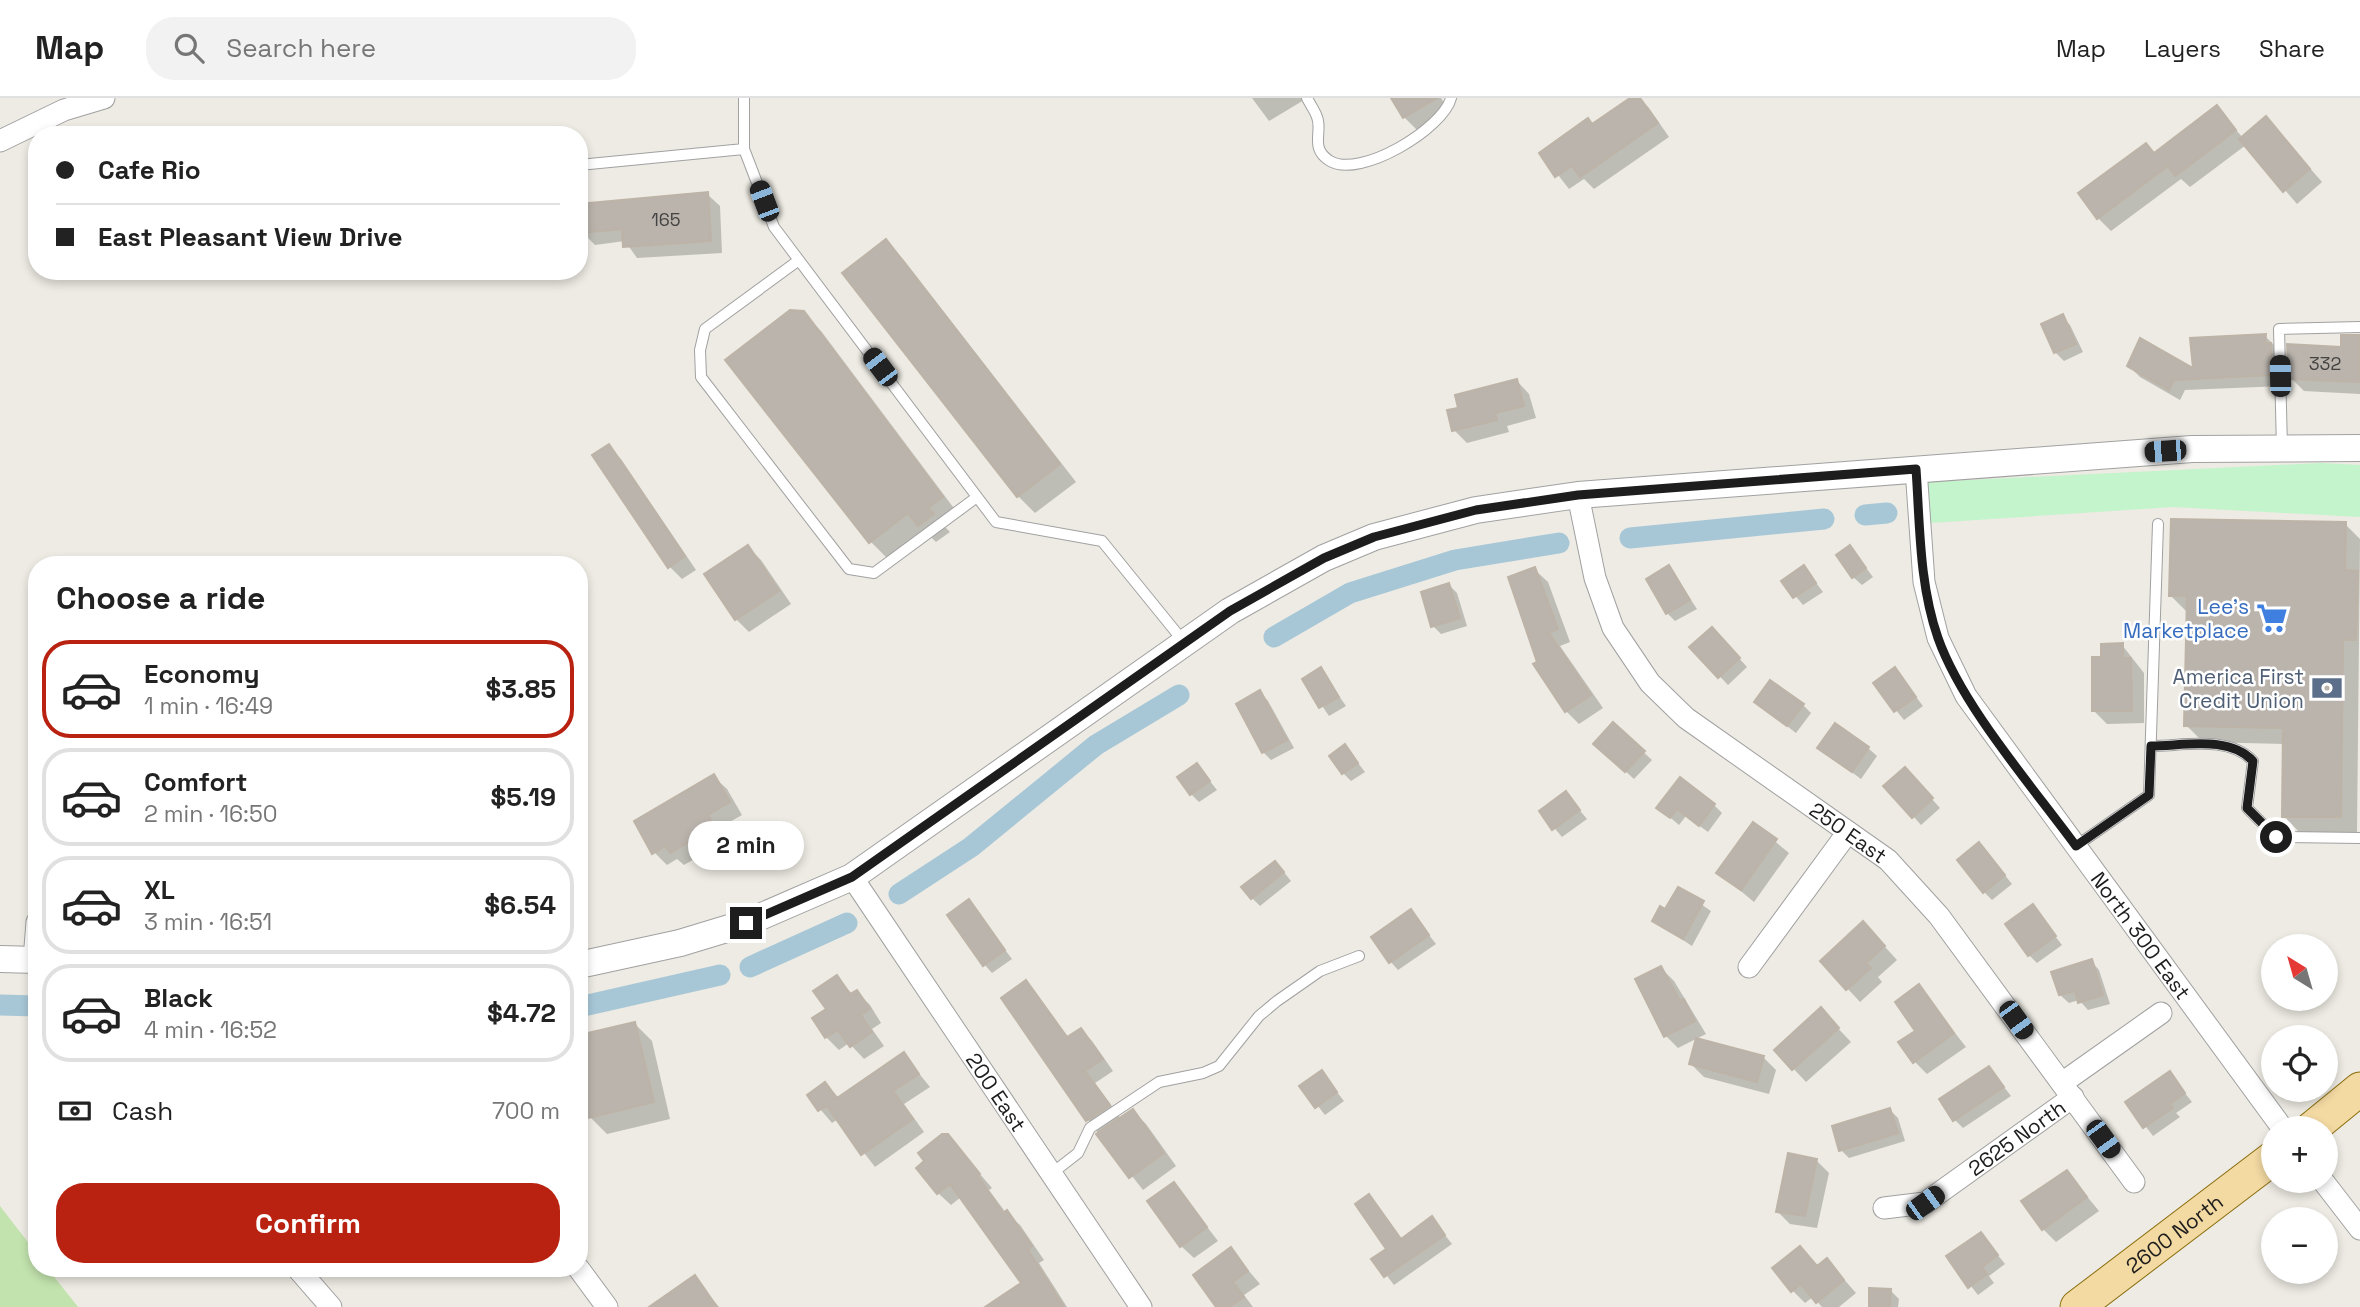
<!DOCTYPE html>
<html lang="en">
<head>
<meta charset="utf-8">
<style>
	body { margin:0; font-family:"Space Grotesk",sans-serif; background:#f2f2f2; color:#222; height:100vh; display:flex; flex-direction:column; font-size:26px; white-space:nowrap }
	* { box-sizing:border-box; margin:0 }
	p { font-size:23px; color:#767676 }
	.icon { flex:none; width:38px; height:38px; fill:none; stroke:currentColor; stroke-width:2; stroke-linecap:round; stroke-linejoin:round }
	.map { position:relative; flex:1; overflow:hidden }
	.sheet { position:absolute; left:28px; top:458px; width:560px; height:721px; display:flex; flex-direction:column; background:#fff; border-radius:28px; box-shadow:0 4px 10px #0003 }
	.sheet>* { flex:none }
	.top-card { position:absolute; left:28px; top:28px; width:560px; height:154px; border-radius:28px; box-shadow:0 4px 10px #0003; display:grid; align-content:center; height:154px; padding:0 28px; background:#fff }
	.needle { width:46px; rotate:323deg }
	.controls { position:absolute; left:2261px; top:836px; display:grid; gap:14px }
	.controls a { display:grid; place-items:center; width:77px; height:77px; border-radius:50%; background:#fff; box-shadow:0 4px 10px #0003; font-size:35px }
	.end { position:absolute; width:32px; height:32px; margin:-16px; border:9px solid #1d1d1d; background:#fff; box-shadow:0 0 0 4px #fff }
	.from { border-radius:50% }
	.bubble { position:absolute; height:49px; border-radius:24px; background:#fff; box-shadow:0 4px 10px #0003; font-size:23px; font-weight:700; line-height:49px; text-align:center }
	.car { position:absolute; width:21px; height:42px; margin:-21px -10px; border-radius:9px; box-shadow:0 0 5px 2px #0007; background:linear-gradient(#222 24%,#8ab4d8 0 40%,#222 0 76%,#8ab4d8 0 86%,#222 0) }
	.top-card b { display:flex; align-items:center; gap:24px; height:66px; font-size:26px }
	.top-card b+b { border-top:2px solid #e0e0e0 }
	.top-card i { width:18px; height:18px; background:#222 }
	ul { padding:0; list-style:none }
	li { display:flex; align-items:center; gap:21px; height:98px; margin:0 14px 10px; padding:0 14px; border:4px solid #e0e0e0; border-radius:28px }
	li div { flex:1 }
	li b { display:block; font-size:26px }
	li em { font-style:normal; font-weight:700 }
	li.current { border-color:#b92211 }
	li>.icon { width:63px; height:63px; stroke-width:1.5 }
	h2 { padding:0 28px; font-size:32px; line-height:84px }
	.pay { display:flex; align-items:center; gap:18px; height:77px; padding:0 28px; font-size:26px }
	.pay p { margin-inline-start:auto }
	.primary-button { display:flex; gap:14px; margin-top:auto; padding:14px 28px }
	.primary-button a { flex:1; height:80px; border-radius:28px; background:#b92211; color:#fff; font-size:28px; font-weight:700; line-height:80px; text-align:center }
	header { display:flex; align-items:center; gap:42px; box-sizing:border-box; height:98px; padding:0 35px; background:#fff; border-bottom:2px solid #e0e0e0 }
	header strong { font-size:33px }
	nav { display:flex; gap:38px; margin-inline-start:auto; font-size:24px }
	.search { width:490px; height:63px; background:#f2f2f2; display:flex; align-items:center; gap:18px; box-sizing:border-box; padding:0 24px; border-radius:28px; color:#767676; font-size:26px }
	.map>svg:first-child { display:block }
	.grass { fill:#c2e3ad }
	.park { fill:#c3f4cc }
	.shadow { fill:#0003 }
	.lines { fill:none; stroke-linecap:round; stroke-linejoin:round }
	.canal { stroke:#a7c7d7; stroke-width:21 }
	.building { fill:#bab4ad; stroke:#bdb3a7; stroke-width:2 }
	.service-casing { stroke:#a1a1a1; stroke-width:12 }
	.minor-casing { stroke:#a1a1a1; stroke-width:23 }
	.tertiary-casing { stroke:#a1a1a1; stroke-width:28 }
	.primary-casing { stroke:#896d0d; stroke-width:35 }
	.service { stroke:#fff; stroke-width:10 }
	.minor { stroke:#fff; stroke-width:21 }
	.tertiary { stroke:#fff; stroke-width:26 }
	.primary { stroke:#f3d9a2; stroke-width:33 }
	.route { stroke:#1d1d1d; stroke-width:9 }
	.labels { text-anchor:middle; dominant-baseline:central; stroke-width:5; stroke-linejoin:round; paint-order:stroke }
	.number-label { font-size:18px; fill:#444341 }
	.shop-label { font-size:21px; fill:#366cbe; stroke:#fff; text-anchor:end }
	.service-label { font-size:21px; fill:#4e5e75; stroke:#fff; text-anchor:end }
	.street-label { font-size:21px; fill:#1d1d1d; stroke:#fff }
</style>
</head>
<body>
<header>
<strong>Map</strong>
<div class="search"><svg class="icon" aria-label="search" viewBox="0 0 24 24"><circle cx="10" cy="10" r="6"/><path d="M15 15l6 6"/></svg>Search here</div>
<nav><a>Map</a><a>Layers</a><a>Share</a></nav>
</header>
<div class="map">
<svg width="2360" height="1209" viewBox="0 0 2360 1209">
	<rect width="100%" height="100%" fill="#edebe3"/>
	<path class="grass" d="M0,1108L37,1156V1171H48L78,1209H0Z"/>
	<path class="park" d="M2321,365L2360,367V419L2173,409L1930,425L1927,384Z"/>
	<path class="shadow" d="M1252,0H1303L1304,2L1269,23Z
		M1393,0H1441L1449,13L1417,32L1404,19Z
		M1633,0H1639L1649,10L1669,39L1594,91L1584,81L1569,91L1541,55L1593,28Z
		M2217,10L2243,40L2266,20L2322,84L2297,106L2246,47L2190,89L2181,81L2111,133L2098,120Z
		M256,28L265,37H247L246,35Z
		M707,96L720,108L722,155L637,160L625,143L595,147L583,135Z
		M885,144L903,161L1076,384L1035,415L1018,398Z
		M803,215L821,233L959,417L944,428L950,434L936,444L925,433L888,461L871,444L728,262Z
		M2062,218L2070,227L2083,254L2064,263L2055,254Z
		M2360,237V296L2304,293L2291,280Z
		M2265,238L2276,249L2283,288L2185,292L2180,302L2140,279L2129,268L2195,273Z
		M1517,283L1529,296L1536,320L1507,328L1509,334L1467,345L1454,332L1460,311Z
		M608,348L621,361L696,472L682,481L670,469Z
		M2345,426L2360,441L2357,735H2300L2284,718L2285,646L2203,644L2186,627L2188,515L2171,498Z
		M748,449L761,462L791,506L749,534L736,521L707,477Z
		M1850,449L1873,479L1862,487L1853,479Z
		M1669,469L1697,511L1675,523L1667,515Z
		M1804,469L1823,494L1803,507L1783,483Z
		M1535,472L1548,484L1570,544L1560,548L1603,610L1579,626L1566,613L1535,567L1539,564Z
		M1449,487L1457,495L1467,528L1441,536L1433,528Z
		M1720,539L1747,569L1728,587L1692,549Z
		M2122,547L2144,575V625L2107,626L2094,613L2103,561Z
		M1320,571L1346,608L1329,618L1304,581Z
		M1895,571L1923,608L1904,622L1875,586Z
		M33,578H37V610H36Z
		M1260,594L1268,603L1294,650L1271,662L1263,654Z
		M1756,604L1803,607L1811,615L1796,635Z
		M1613,626L1652,662L1634,681L1604,654Z
		M1345,648L1365,674L1351,683L1343,675Z
		M1819,650H1868L1877,658L1861,681Z
		M1197,667L1217,692L1199,704L1191,696Z
		M714,679L727,691L742,717L719,730L727,742L684,767L677,761L667,767L654,754Z
		M1913,680L1940,710L1921,727L1913,718Z
		M1566,696L1587,721L1562,739L1541,714Z
		M1714,707L1722,715L1708,734L1686,718L1679,727L1659,710Z
		M1754,726L1789,755L1754,804L1719,775Z
		M1987,755L2012,786L1992,802L1984,794Z
		M1283,773L1291,783L1260,808L1252,800Z
		M1679,791L1711,813L1692,848L1654,823L1666,813Z
		M969,804L1012,861L992,875L984,866Z
		M2032,808L2062,847L2037,865L2029,857Z
		M1411,814L1436,846L1398,872L1390,863Z
		M1876,839L1897,862L1878,879L1882,884L1860,904L1822,863Z
		M2091,863L2099,872L2110,906L2088,912L2079,902L2069,905L2060,897Z
		M1661,870L1674,883L1706,936L1678,950L1665,937Z
		M837,879L853,897L857,894L870,907L881,925L872,931L884,948L864,961L849,945L839,952L826,939L828,912Z
		M1025,884L1069,940L1081,932L1092,943L1113,973L1095,985L1121,1021L1133,1013L1146,1026L1176,1068L1143,1092L1088,1022Z
		M1919,889L1966,949L1927,976L1915,964Z
		M1833,925L1851,944L1806,984L1776,952Z
		M635,926L652,943L670,1021L607,1036L590,1019L586,1001L579,1003V939Z
		M903,956L930,989L904,1006L924,1034L875,1069L838,1021L832,1025L809,998L825,986L839,1000Z
		M1763,959L1776,972L1769,996L1704,979L1691,966Z
		M1989,970L2011,998L1963,1030L1955,1022Z
		M1321,974L1344,1003L1325,1017L1302,988Z
		M2169,975L2192,1004L2176,1015L2180,1019L2153,1038L2127,1004Z
		M1890,1012L1898,1020L1905,1043L1849,1060L1841,1052Z
		M947,1038L992,1090L989,1092L1006,1115L1020,1127L1044,1162L1039,1165L1067,1209H1007L1024,1186L961,1099L951,1107L938,1095Z
		M1816,1062L1829,1075L1817,1130L1790,1126L1777,1113Z
		M2067,1074L2099,1113L2056,1144L2043,1131Z
		M1174,1086L1218,1143L1194,1160L1181,1148Z
		M1369,1098L1402,1142L1432,1121L1452,1146L1394,1187L1374,1161L1389,1151Z
		M1981,1136L2005,1166L1989,1178L1994,1185L1978,1197L1948,1159Z
		M1800,1150L1818,1169L1827,1162L1856,1195L1839,1209H1822L1813,1199L1805,1205L1792,1192Z
		M1231,1152L1260,1186L1244,1197L1253,1209H1218Z
		M695,1180L719,1209H666Z
		M1890,1192L1899,1201L1898,1209H1871Z"/>
	<g class="lines">
		<path class="canal" d="M1865,417L1887,415
			M1630,440L1824,421
			M1274,539L1350,495L1455,462L1559,445
			M899,796L971,749L1096,647L1179,597
			M750,869L847,825
			M0,907L37,908
			M579,909L720,877"/>
	</g>
	<path class="building" d="M1391,0H1437L1403,20Z
		M1630,0H1640L1658,25L1580,79L1572,68L1555,79L1539,55L1588,20L1592,26Z
		M2217,7L2236,32L2175,78L2168,68L2097,121L2078,95L2146,45L2154,55Z
		M2266,18L2310,71L2283,94L2239,41Z
		M708,94L711,143L623,149L622,131L581,135L579,106Z
		M886,141L1060,366L1017,399L842,175Z
		M790,212L804,213L943,399L928,410L934,416L918,428L908,415L869,445L725,262Z
		M2063,216L2076,246L2054,255L2041,226Z
		M2266,236L2265,245H2271L2272,277L2174,282L2169,292L2127,268L2140,240L2193,270L2190,240Z
		M2341,237H2360V284L2289,281L2287,246L2341,249Z
		M1517,281L1524,308L1495,315L1497,322L1452,333L1447,312L1458,310L1455,297Z
		M609,346L685,458L668,470L592,357Z
		M2171,421L2346,424L2345,472L2358,473L2356,542H2343L2341,719H2282L2283,630L2184,628L2187,498H2169Z
		M748,447L779,493L735,522L704,476Z
		M1850,447L1866,470L1852,480L1836,457Z
		M1669,467L1690,502L1666,516L1646,481Z
		M1804,467L1816,485L1793,500L1781,483Z
		M1535,469L1558,531L1549,535L1591,597L1565,614L1533,566L1537,564L1508,479Z
		M1449,485L1460,520L1431,529L1421,494Z
		M1712,529L1740,560L1718,580L1689,549Z
		M2123,545V560H2131L2132,613H2092V559H2101V546Z
		M1321,569L1339,599L1319,610L1302,581Z
		M1895,569L1916,599L1894,614L1873,585Z
		M1770,582L1804,606L1787,628L1754,604Z
		M1260,592L1287,642L1262,655L1236,606Z
		M1613,624L1645,653L1625,674L1593,646Z
		M1835,625L1869,649L1852,674L1817,650Z
		M1345,646L1358,665L1342,676L1329,658Z
		M1197,665L1210,683L1190,697L1177,679Z
		M1905,669L1933,700L1912,720L1883,688Z
		M714,676L730,704L708,717L715,729L670,755L665,748L652,756L634,723Z
		M1680,679L1715,706L1699,728L1677,711L1670,720L1656,710Z
		M1566,693L1580,712L1552,732L1539,713Z
		M1753,724L1777,741L1741,792L1716,775Z
		M1979,744L2005,777L1983,795L1957,762Z
		M1275,763L1284,774L1251,801L1241,789Z
		M1678,789L1704,803L1683,841L1652,823L1660,808L1665,811Z
		M969,801L1005,852L983,868L947,817Z
		M2033,806L2056,838L2028,858L2005,826Z
		M1411,811L1429,837L1389,865L1371,839Z
		M1863,823L1885,848L1866,865L1871,870L1846,892L1820,863Z
		M2092,861L2103,897L2078,905L2075,893L2059,897L2051,874Z
		M1661,868L1680,903L1684,901L1695,923L1664,939L1635,881Z
		M837,877L850,896L857,892L870,911L861,917L872,934L850,949L838,932L825,940L812,920L826,911L813,893Z
		M1026,882L1067,939L1081,930L1103,961L1085,973L1110,1007L1086,1023L1001,900Z
		M1919,886L1954,935L1913,965L1898,944L1915,933L1895,904Z
		M1821,909L1839,930L1792,972L1774,952Z
		M635,924L654,1004L588,1020L579,981V937Z
		M1696,940L1764,958L1757,984L1689,966Z
		M904,954L919,976L893,993L913,1021L861,1057L827,1008L818,1013L807,997L825,984L837,1000Z
		M1989,968L2004,989L1953,1023L1939,1001Z
		M1322,972L1337,994L1315,1010L1299,988Z
		M2170,973L2185,995L2170,1006L2173,1010L2143,1030L2125,1004Z
		M1890,1010L1898,1035L1839,1053L1832,1028Z
		M1133,1011L1164,1055L1129,1080L1096,1036Z
		M942,1036H948L980,1076L978,1078L1003,1115L1007,1112L1032,1148L1028,1152L1064,1209H985L1021,1185L950,1086L937,1096L916,1070L924,1063L918,1055Z
		M1788,1055L1817,1061L1805,1118L1776,1114Z
		M2067,1072L2087,1099L2042,1132L2021,1103Z
		M1174,1084L1207,1129L1180,1149L1147,1103Z
		M1369,1096L1401,1141L1432,1118L1445,1137L1384,1179L1371,1161L1386,1151L1355,1106Z
		M1981,1134L1998,1157L1982,1169L1987,1176L1968,1190L1946,1158Z
		M1800,1148L1817,1168L1827,1160L1844,1182L1816,1205L1801,1186L1791,1194L1772,1170Z
		M1231,1149L1248,1173L1233,1184L1244,1199L1229,1209H1216L1193,1177Z
		M695,1177L717,1209H649Z
		M1869,1190L1891,1191L1890,1209H1869Z"/>
	<g class="lines">
		<defs>
			<path id="service" d="M744,0V51L774,129L996,424L1102,443L1184,544
				M1307,0C1310,6 1315,13 1317,19C1323,34 1309,50 1330,63C1360,81 1443,31 1451,0
				M579,67L744,51
				M799,162L705,231L700,252L701,279L849,471L874,475L977,399
				M2282,350L2279,231L2360,229
				M2151,648C2183,648 2229,637 2253,663L2247,710L2276,739L2360,740
				M2076,748L2149,697L2158,426
				M1051,1076L1078,1055L1090,1030L1159,984L1203,975L1219,968L1259,918L1277,903L1320,873L1359,858"/>
			<g id="minor">
				<path d="M0,43L64,12L104,0"/>
				<path id="s1" d="M1916,371L1924,484L1938,540L1966,598L2283,1031"/>
				<path id="s2" d="M1578,397L1595,480L1613,530L1650,585L1686,620L1888,762L1939,818L2134,1084"/>
				<path id="s3" d="M852,779L1141,1209"/>
				<path d="M34,862L37,824"/>
				<path d="M1749,869L1848,734"/>
				<path d="M2062,985L2161,915"/>
				<path d="M2323,1083L2360,1131"/>
				<path id="s4" d="M1884,1110L1925,1105L2073,999"/>
				<path d="M298,1171L331,1209"/>
				<path d="M579,1171L607,1209"/>
			</g>
			<path id="tertiary" d="M0,861L37,862
				M579,867L680,845L746,825L852,779L1230,513L1324,460L1374,439L1476,412L1578,397L2192,351L2360,350"/>
			<g id="primary">
				<path d="M2311,1031L2360,991"/>
				<path id="s5" d="M2077,1209L2273,1060"/>
			</g>
		</defs>
		<use href="#service" class="service-casing"/>
		<use href="#minor" class="minor-casing"/>
		<use href="#tertiary" class="tertiary-casing"/>
		<use href="#primary" class="primary-casing"/>
		<use href="#service" class="service"/>
		<use href="#minor" class="minor"/>
		<use href="#tertiary" class="tertiary"/>
		<use href="#primary" class="primary"/>
	</g>
	<g class="lines">
		<path class="route" d="M746,825L852,779L1230,513L1324,460L1374,439L1476,412L1578,397L1916,371C1920,427 1919,486 1938,540C1962,608 2032,688 2076,748L2149,697L2151,648C2183,648 2229,637 2253,663L2247,710L2276,739"/>
	</g>
	<defs>
		<symbol id="supermarket-bare" viewBox="-9 -9 18 18"><path d="M-6-5.5h2.5l.6 2H6L4.5 2H-2.5L-4.4-4H-6ZM-1.5 3.2a1.3 1.3 0 1 0 .1 0ZM3 3.2a1.3 1.3 0 1 0 .1 0Z" fill="#3f7fe0" stroke="#fff" stroke-width="2.5" paint-order="stroke"/></symbol>
		<symbol id="bank-bare" viewBox="-9 -9 18 18"><path d="M-6-4H6V4H-6ZM0-2.3a2.3 2.3 0 1 0 0 4.6a2.3 2.3 0 1 0 0-4.6Z" fill="#5c6f8a" stroke="#fff" stroke-width="2.5" paint-order="stroke"/></symbol>
	</defs>
	<g fill-rule="evenodd">
		<use href="#supermarket-bare" x="2250" y="498" width="44" height="44"/>
		<use href="#bank-bare" x="2305" y="568" width="44" height="44"/>
	</g>
	<g class="labels">
		<g class="number-label">
			<text x="666" y="121">165</text>
			<text x="2325" y="265">332</text>
		</g>
		<g class="shop-label">
			<text x="2249" y="508">Lee's<tspan x="2249" dy="24">Marketplace</tspan></text>
		</g>
		<g class="service-label">
			<text x="2304" y="578">America First<tspan x="2304" dy="24">Credit Union</tspan></text>
		</g>
		<g class="street-label">
			<text stroke="none"><textPath href="#s2" startOffset="453">250 East</textPath></text>
			<text stroke="none"><textPath href="#s1" startOffset="532">North 300 East</textPath></text>
			<text stroke="none"><textPath href="#s3" startOffset="259">200 East</textPath></text>
			<text stroke="none"><textPath href="#s4" startOffset="154">2625 North</textPath></text>
			<text stroke="none"><textPath href="#s5" startOffset="122">2600 North</textPath></text>
		</g>
	</g>
</svg>
<div class="controls">
<a><svg class="needle" viewBox="-14 -14 28 28"><path d="M0-13l5 13h-10z" fill="#e53935"/><path d="M0 13l5-13h-10z" fill="#767676"/></svg></a>
<a><svg class="icon" aria-label="locate" viewBox="0 0 24 24"><circle cx="12" cy="12" r="6"/><path d="M12 2v4M12 18v4M2 12h4M18 12h4"/></svg></a>
<a>+</a>
<a>−</a>
</div>
<i class="end from" style="left:2276px;top:739px"></i>
<i class="end" style="left:746px;top:825px"></i>
<div class="bubble" style="left:688px;top:723px;width:116px">2 min</div>
<i class="car" style="left:764px;top:103px;rotate:339deg"></i>
<i class="car" style="left:880px;top:269px;rotate:323deg"></i>
<i class="car" style="left:2280px;top:278px;rotate:359deg"></i>
<i class="car" style="left:2165px;top:353px;rotate:266deg"></i>
<i class="car" style="left:2016px;top:922px;rotate:144deg"></i>
<i class="car" style="left:2103px;top:1041px;rotate:144deg"></i>
<i class="car" style="left:1925px;top:1105px;rotate:54deg"></i>
<div class="top-card">
<b><i class="from"></i>Cafe Rio</b>
<b><i></i>East Pleasant View Drive</b>
</div>
<section class="sheet">
<h2>Choose a ride</h2>
<ul>
<li class="current"><svg class="icon" aria-label="car" viewBox="0 0 24 24"><path d="M5 17H2v-5l4-1 3-4h7l3 4 3 1v5h-3M9 17h6M6 11h13"/><circle cx="7" cy="17" r="2"/><circle cx="17" cy="17" r="2"/></svg><div><b>Economy</b><p>1 min · 16:49</p></div><em>$3.85</em></li>
<li><svg class="icon" aria-label="car" viewBox="0 0 24 24"><path d="M5 17H2v-5l4-1 3-4h7l3 4 3 1v5h-3M9 17h6M6 11h13"/><circle cx="7" cy="17" r="2"/><circle cx="17" cy="17" r="2"/></svg><div><b>Comfort</b><p>2 min · 16:50</p></div><em>$5.19</em></li>
<li><svg class="icon" aria-label="car" viewBox="0 0 24 24"><path d="M5 17H2v-5l4-1 3-4h7l3 4 3 1v5h-3M9 17h6M6 11h13"/><circle cx="7" cy="17" r="2"/><circle cx="17" cy="17" r="2"/></svg><div><b>XL</b><p>3 min · 16:51</p></div><em>$6.54</em></li>
<li><svg class="icon" aria-label="car" viewBox="0 0 24 24"><path d="M5 17H2v-5l4-1 3-4h7l3 4 3 1v5h-3M9 17h6M6 11h13"/><circle cx="7" cy="17" r="2"/><circle cx="17" cy="17" r="2"/></svg><div><b>Black</b><p>4 min · 16:52</p></div><em>$4.72</em></li>
</ul>
<div class="pay"><svg class="icon" aria-label="cash" viewBox="0 0 24 24"><path d="M3 7h18v10H3z"/><circle cx="12" cy="12" r="2"/></svg>Cash<p>700 m</p></div>
<div class="primary-button"><a>Confirm</a></div>
</section>
</div>
</body>
</html>
